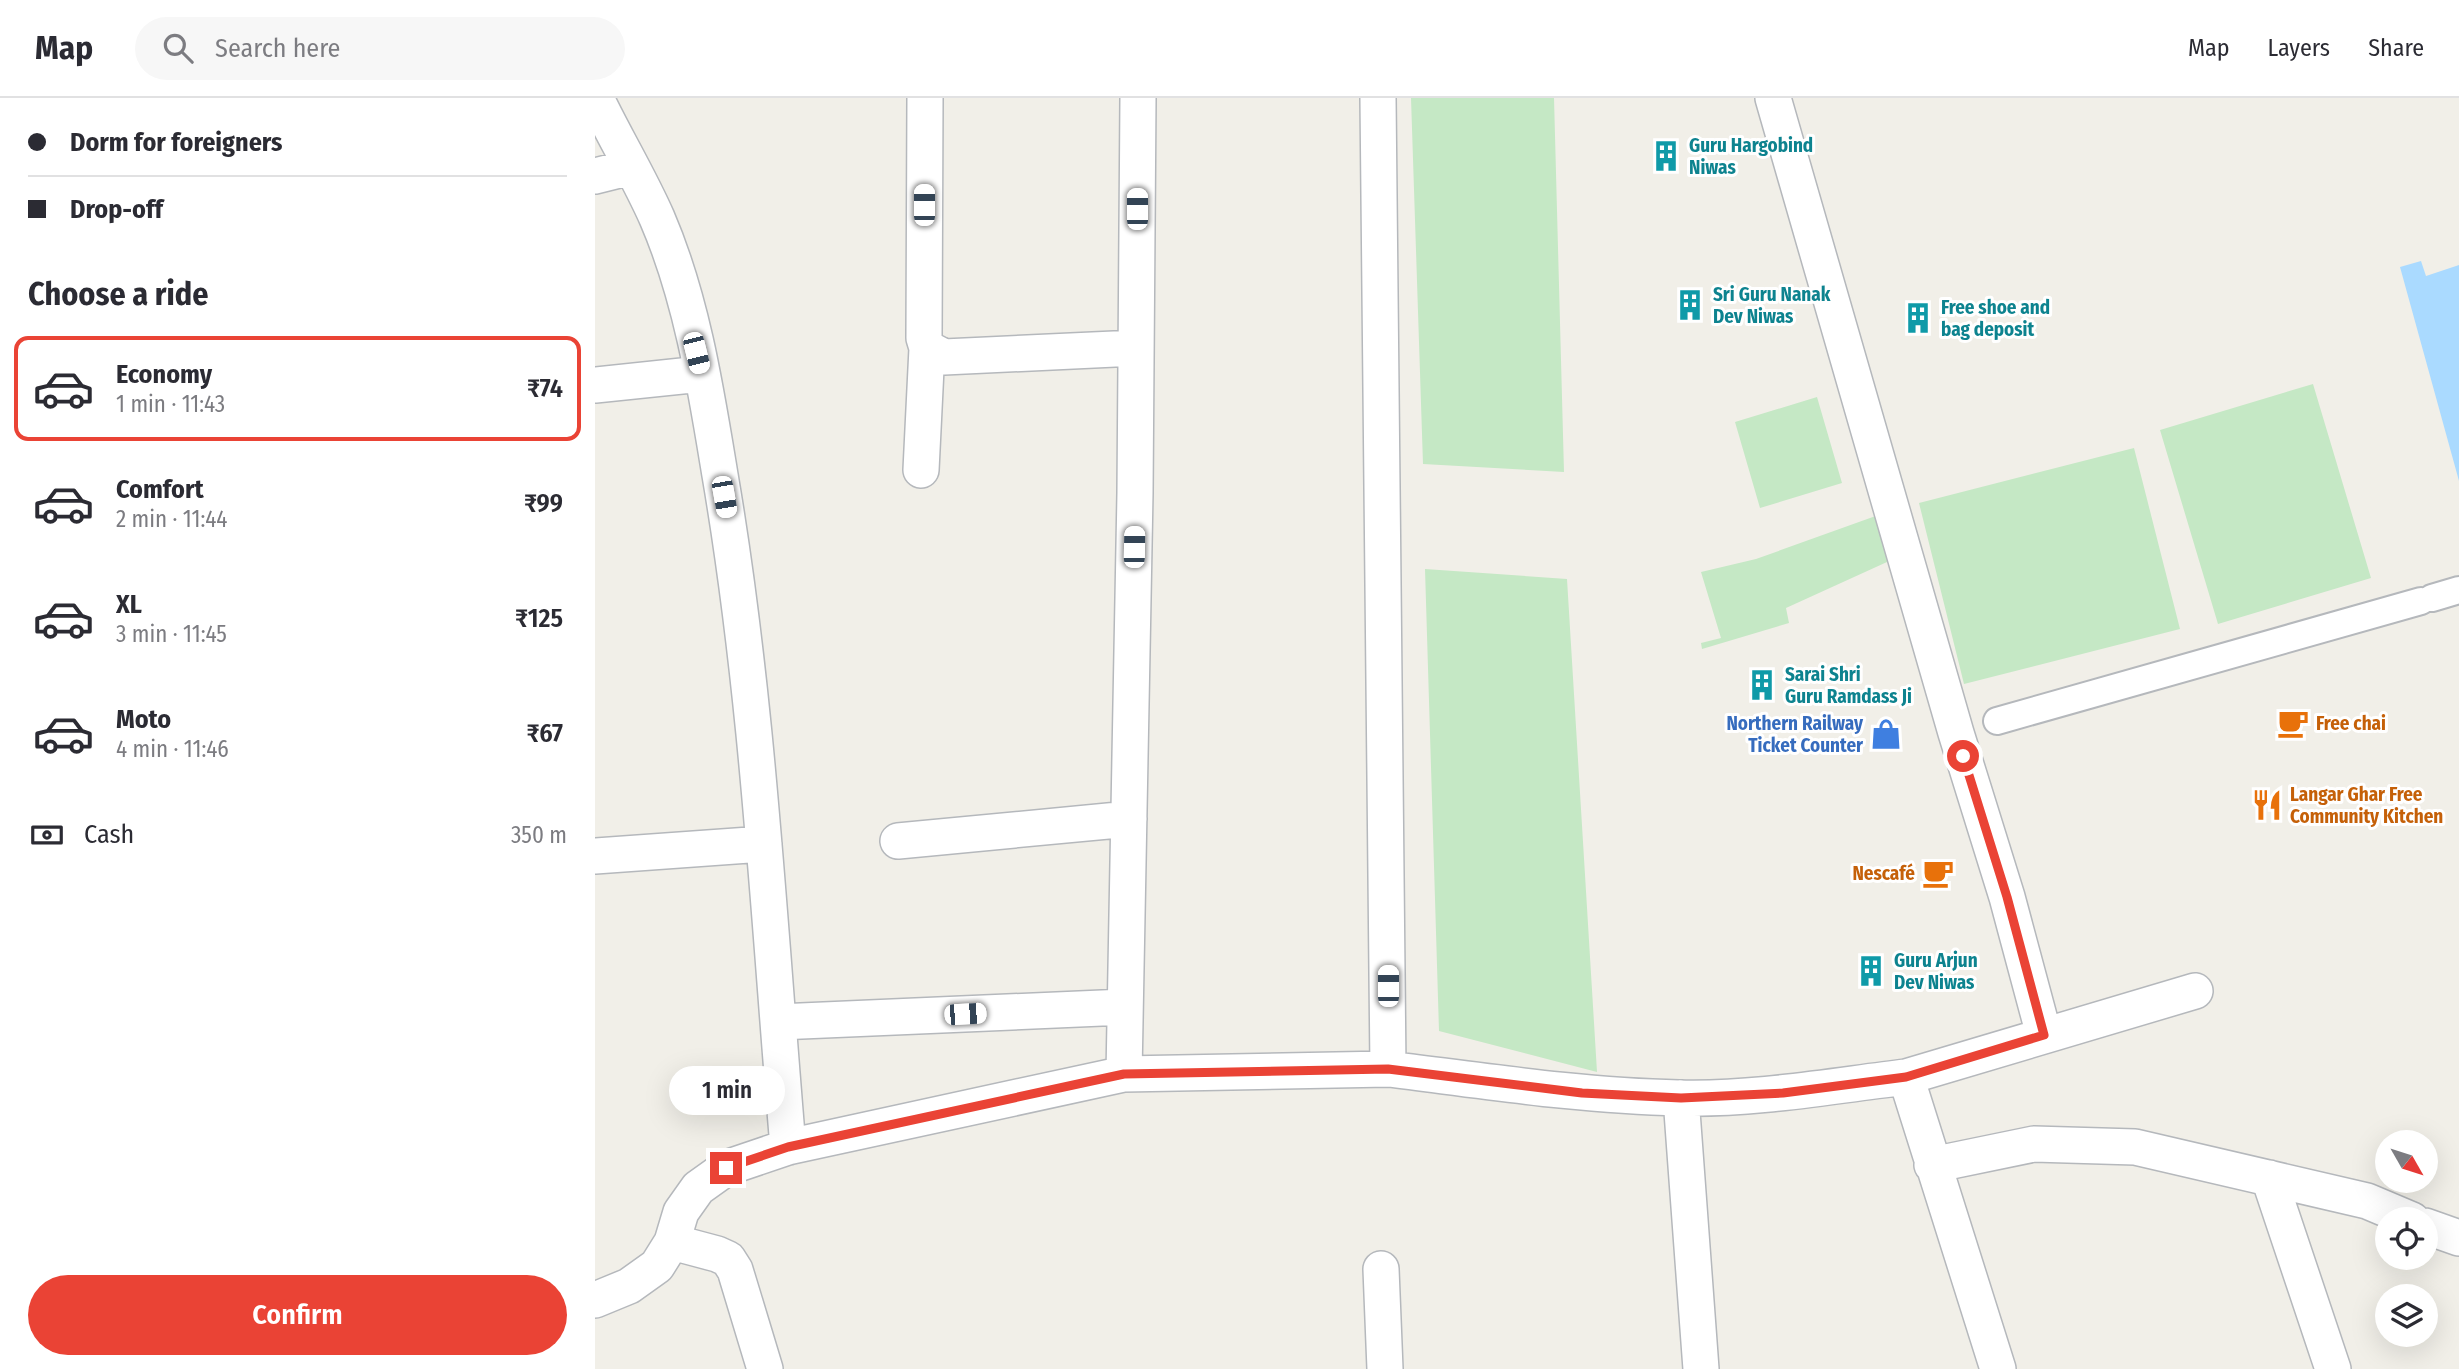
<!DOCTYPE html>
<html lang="en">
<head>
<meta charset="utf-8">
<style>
	body { margin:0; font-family:"Fira Sans Condensed",sans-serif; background:#f7f7f7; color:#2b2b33; height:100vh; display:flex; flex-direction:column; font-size:26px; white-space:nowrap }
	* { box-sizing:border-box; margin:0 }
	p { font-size:23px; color:#7c7c81 }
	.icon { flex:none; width:38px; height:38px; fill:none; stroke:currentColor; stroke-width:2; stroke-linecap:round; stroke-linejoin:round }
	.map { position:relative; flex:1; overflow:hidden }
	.details { display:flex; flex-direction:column; background:#fff; width:595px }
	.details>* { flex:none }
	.hud { display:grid; align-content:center; height:154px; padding:0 28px; background:#fff }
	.needle { width:46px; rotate:129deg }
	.fabs { position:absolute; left:1780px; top:1032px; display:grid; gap:14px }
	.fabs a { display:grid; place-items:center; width:63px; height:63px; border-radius:50%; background:#fff; box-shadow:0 7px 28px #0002; font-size:35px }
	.end { position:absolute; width:32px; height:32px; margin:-16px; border:9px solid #ea4335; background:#fff; box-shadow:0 0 0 4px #fff }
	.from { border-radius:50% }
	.bubble { position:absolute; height:49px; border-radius:24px; background:#fff; box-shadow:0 7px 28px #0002; font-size:23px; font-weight:600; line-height:49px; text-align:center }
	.car { position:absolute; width:21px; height:42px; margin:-21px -10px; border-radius:9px; box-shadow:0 0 5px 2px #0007; background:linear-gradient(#fff 24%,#345 0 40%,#fff 0 76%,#345 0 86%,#fff 0) }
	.hud b { display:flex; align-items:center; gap:24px; height:66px; font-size:26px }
	.hud b+b { border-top:2px solid #e1e1e2 }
	.hud i { width:18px; height:18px; background:#2b2b33 }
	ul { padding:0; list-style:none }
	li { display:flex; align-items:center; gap:21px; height:105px; margin:0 14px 10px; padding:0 14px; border:4px solid transparent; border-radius:14px }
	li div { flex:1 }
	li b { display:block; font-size:26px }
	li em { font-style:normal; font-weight:600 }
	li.selected { border-color:#ea4335 }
	li>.icon { width:63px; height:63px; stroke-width:1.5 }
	h2 { padding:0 28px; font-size:32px; line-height:84px }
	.pay { display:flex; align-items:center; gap:18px; height:77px; padding:0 28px; font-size:26px }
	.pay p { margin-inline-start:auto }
	.primary-button { display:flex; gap:14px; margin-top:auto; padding:14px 28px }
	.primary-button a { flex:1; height:80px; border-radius:42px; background:#ea4335; color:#fff; font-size:28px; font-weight:600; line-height:80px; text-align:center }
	header { display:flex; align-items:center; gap:42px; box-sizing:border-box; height:98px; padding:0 35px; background:#fff; border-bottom:2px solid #e1e1e2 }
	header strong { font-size:33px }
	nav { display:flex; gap:38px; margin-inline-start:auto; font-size:24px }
	.search { width:490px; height:63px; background:#f7f7f7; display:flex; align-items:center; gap:18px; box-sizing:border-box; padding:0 24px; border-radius:38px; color:#7c7c81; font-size:26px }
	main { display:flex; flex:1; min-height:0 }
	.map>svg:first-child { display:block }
	.green { fill:#c5e8c5 }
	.water { fill:#aadaff }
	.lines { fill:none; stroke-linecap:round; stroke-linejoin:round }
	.pedestrian-casing { stroke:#b5b8bc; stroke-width:30 }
	.minor-casing { stroke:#b5b8bc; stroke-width:38 }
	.pedestrian { stroke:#fff; stroke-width:26 }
	.minor { stroke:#fff; stroke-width:35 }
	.route { stroke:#ea4335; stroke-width:9 }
	.labels { text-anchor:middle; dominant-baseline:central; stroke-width:6; stroke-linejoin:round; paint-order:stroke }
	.culture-label { font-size:19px; font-weight:bold; fill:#0d838f; stroke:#fff; text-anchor:start }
	.shop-label { font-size:19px; font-weight:bold; fill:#366cbe; stroke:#fff; text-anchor:end }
	.food-label { font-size:19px; font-weight:bold; fill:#c56008; stroke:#fff; text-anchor:start }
</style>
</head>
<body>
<header>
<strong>Map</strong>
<div class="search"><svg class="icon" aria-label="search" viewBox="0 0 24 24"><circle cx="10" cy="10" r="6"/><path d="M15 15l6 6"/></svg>Search here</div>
<nav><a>Map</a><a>Layers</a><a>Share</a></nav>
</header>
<main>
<section class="details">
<div class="hud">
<b><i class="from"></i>Dorm for foreigners</b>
<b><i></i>Drop-off</b>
</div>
<h2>Choose a ride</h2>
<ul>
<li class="selected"><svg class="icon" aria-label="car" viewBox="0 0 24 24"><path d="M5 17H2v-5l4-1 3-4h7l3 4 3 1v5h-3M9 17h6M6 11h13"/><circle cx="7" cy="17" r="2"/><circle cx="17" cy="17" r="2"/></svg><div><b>Economy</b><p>1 min · 11:43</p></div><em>₹74</em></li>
<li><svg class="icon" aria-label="car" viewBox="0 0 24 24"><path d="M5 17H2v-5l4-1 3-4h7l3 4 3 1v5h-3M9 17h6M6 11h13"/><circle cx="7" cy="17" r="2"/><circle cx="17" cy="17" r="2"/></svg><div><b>Comfort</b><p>2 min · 11:44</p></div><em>₹99</em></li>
<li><svg class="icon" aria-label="car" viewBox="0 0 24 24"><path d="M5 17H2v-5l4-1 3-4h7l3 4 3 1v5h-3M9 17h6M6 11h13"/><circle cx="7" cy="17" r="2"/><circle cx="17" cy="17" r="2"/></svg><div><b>XL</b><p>3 min · 11:45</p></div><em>₹125</em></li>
<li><svg class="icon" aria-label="car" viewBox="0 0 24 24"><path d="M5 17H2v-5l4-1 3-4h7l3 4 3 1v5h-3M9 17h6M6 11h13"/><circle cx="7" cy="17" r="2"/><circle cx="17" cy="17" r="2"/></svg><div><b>Moto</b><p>4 min · 11:46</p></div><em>₹67</em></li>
</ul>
<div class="pay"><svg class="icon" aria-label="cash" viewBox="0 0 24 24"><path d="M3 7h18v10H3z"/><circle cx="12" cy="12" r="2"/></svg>Cash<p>350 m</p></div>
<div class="primary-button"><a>Confirm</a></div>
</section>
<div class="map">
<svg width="1864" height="1271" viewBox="0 0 1864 1271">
	<rect width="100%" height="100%" fill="#f1efe8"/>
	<path class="green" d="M816,0H959L969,374L828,366Z
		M1718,286L1776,480L1623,526L1565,332Z
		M1222,299L1247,385L1165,410L1140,324Z
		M1539,350L1585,531L1369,586L1324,405Z
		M1289,415L1303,459L1191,510L1194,525L1107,551L1106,545L1126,540L1106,474L1161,461Z
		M830,471L972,481L1002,974L844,933Z"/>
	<path class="water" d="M1826,163L1831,178L1864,167V383L1805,169Z"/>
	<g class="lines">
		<defs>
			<path id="pedestrian" d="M1837,500L1864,492
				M1402,623L1826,503"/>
			<path id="minor" d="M1,0C20,40 44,79 62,120C97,201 111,292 125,377C163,599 174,825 193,1049
				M330,0L329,240L332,250L349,259L541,250
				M1178,0L1361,635L1412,799L1449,937
				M0,78L36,69
				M0,287L106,276
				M326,372L332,250
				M303,743L534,721
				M0,758L169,746
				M183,924L530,909
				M793,971C890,983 987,998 1084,1000C1159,1002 1236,988 1311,979L1403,1271
				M529,976L540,395L543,0
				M1311,979L1600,893
				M1086,1000L1106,1271
				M1337,1067L1439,1046L1540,1049L1772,1103L1817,1122
				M1674,1080L1738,1271
				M1830,1128L1864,1140
				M77,1144L122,1156L133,1161L140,1172L170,1271
				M786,1171L790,1271
				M0,1202L34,1188L62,1168L77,1144L86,1114L103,1090L131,1070L193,1049L529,976L793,971L783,0"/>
		</defs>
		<use href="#pedestrian" class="pedestrian-casing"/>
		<use href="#minor" class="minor-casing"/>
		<use href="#pedestrian" class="pedestrian"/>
		<use href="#minor" class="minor"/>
	</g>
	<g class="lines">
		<path class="route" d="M131,1070L193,1049L529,976L793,971L987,995L1086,1000L1188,995L1311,979L1449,937L1412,799L1368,658"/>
	</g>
	<defs>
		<symbol id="building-bare" viewBox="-9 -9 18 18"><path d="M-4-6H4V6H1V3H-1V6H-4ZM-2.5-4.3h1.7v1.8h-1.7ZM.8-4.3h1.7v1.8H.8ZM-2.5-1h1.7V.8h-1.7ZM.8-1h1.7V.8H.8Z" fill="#0f9aa8" stroke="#fff" stroke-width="2.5" paint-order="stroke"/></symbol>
		<symbol id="cafe-bare" viewBox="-9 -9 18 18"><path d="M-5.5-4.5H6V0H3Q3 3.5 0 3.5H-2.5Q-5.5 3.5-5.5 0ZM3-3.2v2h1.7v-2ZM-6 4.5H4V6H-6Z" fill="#e8710a" stroke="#fff" stroke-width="2.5" paint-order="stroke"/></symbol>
		<symbol id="shop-bare" viewBox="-9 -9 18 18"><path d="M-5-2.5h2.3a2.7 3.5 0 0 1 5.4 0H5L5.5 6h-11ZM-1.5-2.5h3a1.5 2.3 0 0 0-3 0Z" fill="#3f7fe0" stroke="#fff" stroke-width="2.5" paint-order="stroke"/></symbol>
		<symbol id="restaurant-bare" viewBox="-9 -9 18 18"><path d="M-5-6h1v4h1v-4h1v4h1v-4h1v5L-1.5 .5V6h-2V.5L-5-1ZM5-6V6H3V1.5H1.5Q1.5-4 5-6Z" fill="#e8710a" stroke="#fff" stroke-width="2.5" paint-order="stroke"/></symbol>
	</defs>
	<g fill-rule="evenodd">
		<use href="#building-bare" x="1049" y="36" width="44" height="44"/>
		<use href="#building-bare" x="1073" y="185" width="44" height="44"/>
		<use href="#building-bare" x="1301" y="198" width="44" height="44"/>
		<use href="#building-bare" x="1145" y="565" width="44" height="44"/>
		<use href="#cafe-bare" x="1676" y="603" width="44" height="44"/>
		<use href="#shop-bare" x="1269" y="614" width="44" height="44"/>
		<use href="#restaurant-bare" x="1650" y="685" width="44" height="44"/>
		<use href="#cafe-bare" x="1321" y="753" width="44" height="44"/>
		<use href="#building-bare" x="1254" y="851" width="44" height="44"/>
	</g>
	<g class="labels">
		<g class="culture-label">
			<text x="1094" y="47">Guru Hargobind<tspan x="1094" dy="22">Niwas</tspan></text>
			<text x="1118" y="196">Sri Guru Nanak<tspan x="1118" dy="22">Dev Niwas</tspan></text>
			<text x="1346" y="209">Free shoe and<tspan x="1346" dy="22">bag deposit</tspan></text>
			<text x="1190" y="576">Sarai Shri<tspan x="1190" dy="22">Guru Ramdass Ji</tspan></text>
			<text x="1299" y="862">Guru Arjun<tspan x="1299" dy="22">Dev Niwas</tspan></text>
		</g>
		<g class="shop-label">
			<text x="1268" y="625">Northern Railway<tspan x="1268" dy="22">Ticket Counter</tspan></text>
		</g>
		<g class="food-label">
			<text x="1721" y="625">Free chai</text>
			<text x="1695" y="696">Langar Ghar Free<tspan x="1695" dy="22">Community Kitchen</tspan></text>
			<text x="1320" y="775" text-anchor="end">Nescafé</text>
		</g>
	</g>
</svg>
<div class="fabs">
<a><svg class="needle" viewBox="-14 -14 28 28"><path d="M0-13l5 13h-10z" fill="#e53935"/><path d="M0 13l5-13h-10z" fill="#7c7c81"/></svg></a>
<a><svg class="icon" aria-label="locate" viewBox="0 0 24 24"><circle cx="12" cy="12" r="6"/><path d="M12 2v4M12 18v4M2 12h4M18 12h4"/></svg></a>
<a><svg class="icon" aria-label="layers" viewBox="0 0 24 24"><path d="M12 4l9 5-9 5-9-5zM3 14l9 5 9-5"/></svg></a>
</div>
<i class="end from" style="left:1368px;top:658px"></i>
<i class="end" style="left:131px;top:1070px"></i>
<div class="bubble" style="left:74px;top:968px;width:116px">1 min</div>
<i class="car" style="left:329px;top:107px;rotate:0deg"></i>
<i class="car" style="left:542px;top:111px;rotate:0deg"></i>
<i class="car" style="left:101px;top:255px;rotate:166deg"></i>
<i class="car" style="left:129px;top:399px;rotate:170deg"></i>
<i class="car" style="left:539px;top:449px;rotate:1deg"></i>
<i class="car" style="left:793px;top:888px;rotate:0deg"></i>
<i class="car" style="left:370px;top:916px;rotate:87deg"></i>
</div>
</main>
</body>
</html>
